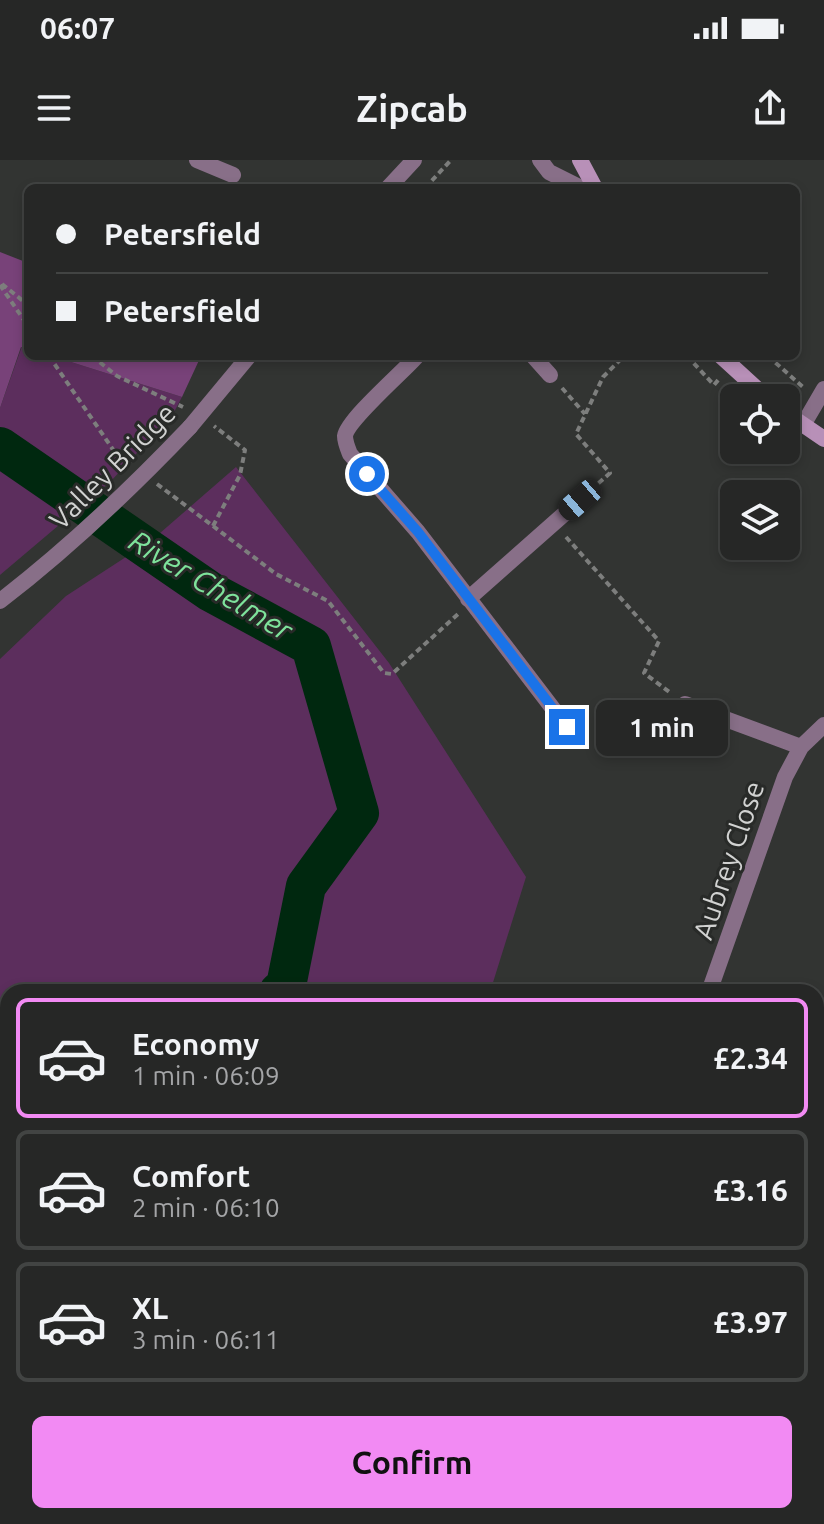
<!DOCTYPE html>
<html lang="en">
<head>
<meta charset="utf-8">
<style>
	body { margin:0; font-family:Ubuntu,sans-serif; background:#323332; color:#f1f3f6; height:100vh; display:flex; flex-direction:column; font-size:30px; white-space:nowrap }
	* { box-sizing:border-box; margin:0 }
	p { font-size:26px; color:#a4a5a7 }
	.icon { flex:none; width:44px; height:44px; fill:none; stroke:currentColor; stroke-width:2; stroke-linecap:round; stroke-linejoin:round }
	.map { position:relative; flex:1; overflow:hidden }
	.panel { position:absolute; left:0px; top:824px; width:824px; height:540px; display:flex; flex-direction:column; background:#262726; border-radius:24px 24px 0 0; box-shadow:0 4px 12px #0003,0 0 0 2px #424443 }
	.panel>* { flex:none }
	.guide { position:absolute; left:24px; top:24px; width:776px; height:176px; border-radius:12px; box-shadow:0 4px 12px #0003,0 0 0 2px #424443; display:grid; align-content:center; height:176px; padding:0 32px; background:#262726 }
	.fabs { position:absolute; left:720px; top:224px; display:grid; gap:16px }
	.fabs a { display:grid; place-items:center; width:80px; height:80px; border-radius:12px; background:#262726; box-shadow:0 4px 12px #0003,0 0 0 2px #424443; font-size:40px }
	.end { position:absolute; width:36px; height:36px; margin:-18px; border:10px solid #1a73e8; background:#fff; box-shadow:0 0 0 4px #fff }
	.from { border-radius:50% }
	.bubble { position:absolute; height:56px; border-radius:12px; background:#262726; box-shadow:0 4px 12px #0003,0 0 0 2px #424443; font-size:26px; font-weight:700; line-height:56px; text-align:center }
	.car { position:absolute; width:24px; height:48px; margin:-24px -12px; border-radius:10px; box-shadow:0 0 6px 2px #0007; background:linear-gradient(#222 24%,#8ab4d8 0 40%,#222 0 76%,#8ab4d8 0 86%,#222 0) }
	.guide b { display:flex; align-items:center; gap:28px; height:76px; font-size:30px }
	.guide b+b { border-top:2px solid #424443 }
	.guide i { width:20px; height:20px; background:#f1f3f6 }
	ul { padding:14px 0 0; list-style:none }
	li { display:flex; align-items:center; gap:24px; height:120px; margin:0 16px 12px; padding:0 16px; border:4px solid #424443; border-radius:12px }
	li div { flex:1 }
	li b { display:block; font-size:30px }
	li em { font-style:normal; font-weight:700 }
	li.on { border-color:#f28af3 }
	li>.icon { width:72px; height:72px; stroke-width:1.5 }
	.primary-button { display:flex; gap:16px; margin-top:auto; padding:16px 32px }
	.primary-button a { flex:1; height:92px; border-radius:12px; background:#f28af3; color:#111; font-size:32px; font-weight:700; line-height:92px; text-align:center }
	.status { display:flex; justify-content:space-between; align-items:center; height:56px; padding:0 40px; background:#262726; direction:ltr }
	.status svg { height:22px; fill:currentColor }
	header { display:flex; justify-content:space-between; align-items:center; height:104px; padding:0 32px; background:#262726; font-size:36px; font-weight:700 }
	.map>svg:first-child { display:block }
	.green { fill:#5c2e5d }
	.forest { fill:#784279 }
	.water { fill:#00280f }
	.pier { fill:#323432 }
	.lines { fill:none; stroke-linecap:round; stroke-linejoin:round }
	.river { stroke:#00280f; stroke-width:40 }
	.path { stroke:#7d7e7d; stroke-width:4; stroke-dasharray:6 4; stroke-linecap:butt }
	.service { stroke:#886f88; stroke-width:14 }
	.minor { stroke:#886f88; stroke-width:16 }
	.tertiary { stroke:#886f88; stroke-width:16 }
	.secondary { stroke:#b890b8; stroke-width:16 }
	.tertiary-bridge { stroke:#886f88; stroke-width:16 }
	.route { stroke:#1a73e8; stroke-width:10 }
	.labels { text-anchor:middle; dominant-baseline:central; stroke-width:6; stroke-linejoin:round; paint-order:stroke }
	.street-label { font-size:28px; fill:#d1d2d1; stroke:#282a28 }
	.water-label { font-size:30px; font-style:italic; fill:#7ee29b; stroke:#282a28 }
</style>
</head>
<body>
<div class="status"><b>06:07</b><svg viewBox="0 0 49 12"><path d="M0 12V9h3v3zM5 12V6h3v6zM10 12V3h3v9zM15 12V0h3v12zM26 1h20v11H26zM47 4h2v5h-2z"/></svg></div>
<header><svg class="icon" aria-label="menu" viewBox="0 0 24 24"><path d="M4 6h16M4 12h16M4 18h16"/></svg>Zipcab<svg class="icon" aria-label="share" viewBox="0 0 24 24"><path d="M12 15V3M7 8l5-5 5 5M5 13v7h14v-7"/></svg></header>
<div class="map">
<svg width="824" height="1364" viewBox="0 0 824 1364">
	<rect width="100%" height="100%" fill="#323432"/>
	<path class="green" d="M22,186L28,189V196H52L182,237L173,254L111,321L0,415V248Z
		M236,307L389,503L526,717L490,832H8V1356H756L755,1364H0V499L66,436L152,380Z"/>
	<path class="forest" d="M0,92L28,103V189L21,187L0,248Z
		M52,196H201L182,237Z"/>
	<path class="water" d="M0,273L39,302L128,360L109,378L0,308Z"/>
	<path class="pier" d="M95,335L131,357L106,381L70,356Z"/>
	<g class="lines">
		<path class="river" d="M0,287L211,432L311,486L359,653L306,726L286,826L279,832
			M0,1213L5,1207V1069L8,1065"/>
		<path class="path" d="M425,28L451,0
			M2,124L28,145
			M0,125L28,166
			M49,196L114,291L131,305
			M92,196L117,216L183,247
			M687,196L714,225L719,219
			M768,196L804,228
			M562,228L585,254
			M157,324L213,366L240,315L245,290L214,266
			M591,330L610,313L576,274L603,217L624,196
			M213,366L276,414L328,441L384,513L392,514L458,454
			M566,377L659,481L644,513L672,534"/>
		<path class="service" d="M816,1152L824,1153
			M816,1280H824"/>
		<path class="minor" d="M197,0L233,15
			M417,196C404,211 347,260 345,276C345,282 348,289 350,294L418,372L567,567
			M533,196L550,215
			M803,265L824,229
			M468,439L580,340
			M685,544L801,587
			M709,832L785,617L801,587L824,565
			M816,1107L824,1078
			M739,1364L742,1356"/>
		<path class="tertiary" d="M540,0L549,12L581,28
			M388,28L414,0
			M190,267L249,196"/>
		<path class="secondary" d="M580,0L595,28
			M721,196L767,238
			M786,253L824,279"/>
		<path class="tertiary-bridge" d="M0,441C69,388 130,330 190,267"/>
	</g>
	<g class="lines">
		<path class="route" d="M367,314L418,372L567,567"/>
	</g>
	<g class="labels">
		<g class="street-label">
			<text transform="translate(112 306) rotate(-45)">Valley Bridge</text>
			<text transform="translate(728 700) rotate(-71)">Aubrey Close</text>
		</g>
		<g class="water-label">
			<text transform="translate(211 425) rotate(31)">River Chelmer</text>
		</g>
	</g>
</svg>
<div class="fabs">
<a><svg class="icon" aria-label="locate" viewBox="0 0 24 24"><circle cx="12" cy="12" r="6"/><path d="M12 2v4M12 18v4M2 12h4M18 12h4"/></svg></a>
<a><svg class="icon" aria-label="layers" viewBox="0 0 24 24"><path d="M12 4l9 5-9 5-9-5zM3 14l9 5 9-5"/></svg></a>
</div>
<i class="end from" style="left:367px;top:314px"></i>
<i class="end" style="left:567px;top:567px"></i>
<div class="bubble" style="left:596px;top:540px;width:132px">1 min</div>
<i class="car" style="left:580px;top:340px;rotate:229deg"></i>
<div class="guide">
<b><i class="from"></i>Petersfield</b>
<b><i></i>Petersfield</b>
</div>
<section class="panel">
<ul>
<li class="on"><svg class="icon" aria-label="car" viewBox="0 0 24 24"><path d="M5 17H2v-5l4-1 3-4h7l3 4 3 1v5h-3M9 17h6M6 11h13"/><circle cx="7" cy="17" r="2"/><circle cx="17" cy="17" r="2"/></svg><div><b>Economy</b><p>1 min · 06:09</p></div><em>£2.34</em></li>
<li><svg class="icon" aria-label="car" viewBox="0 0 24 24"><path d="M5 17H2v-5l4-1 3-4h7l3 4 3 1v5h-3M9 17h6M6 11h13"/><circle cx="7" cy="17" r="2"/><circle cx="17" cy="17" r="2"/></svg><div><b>Comfort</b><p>2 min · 06:10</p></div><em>£3.16</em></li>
<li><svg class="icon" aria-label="car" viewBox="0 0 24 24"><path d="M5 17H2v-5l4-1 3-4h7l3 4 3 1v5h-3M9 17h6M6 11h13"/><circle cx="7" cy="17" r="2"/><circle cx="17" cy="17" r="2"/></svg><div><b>XL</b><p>3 min · 06:11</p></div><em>£3.97</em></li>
</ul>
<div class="primary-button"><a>Confirm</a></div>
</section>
</div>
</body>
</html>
